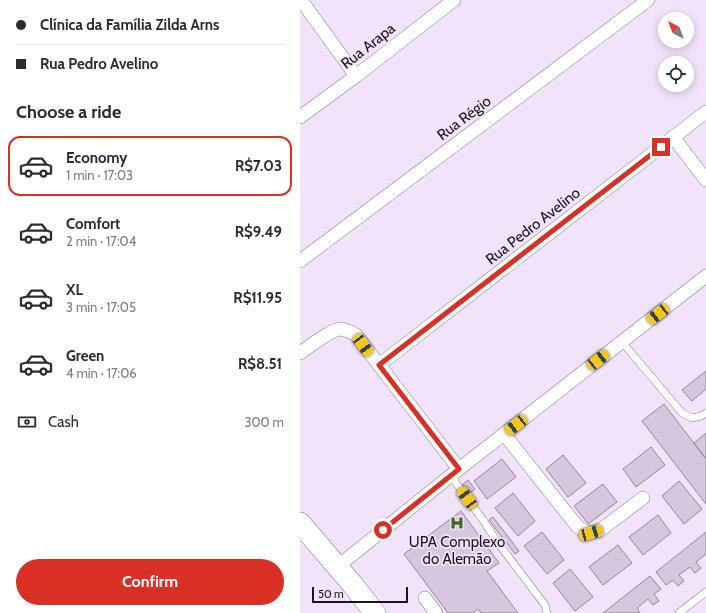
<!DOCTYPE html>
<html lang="en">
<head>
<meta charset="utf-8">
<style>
	body { margin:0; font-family:Cabin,sans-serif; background:#f2f2f3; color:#2b2b33; height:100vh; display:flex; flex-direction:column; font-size:15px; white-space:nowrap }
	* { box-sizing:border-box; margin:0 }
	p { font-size:13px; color:#7c7c81 }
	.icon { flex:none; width:22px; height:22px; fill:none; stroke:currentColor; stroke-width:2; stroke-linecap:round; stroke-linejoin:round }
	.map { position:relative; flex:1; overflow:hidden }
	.drawer { display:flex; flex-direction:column; background:#fff; width:300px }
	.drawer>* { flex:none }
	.hud { display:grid; align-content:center; height:88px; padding:0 16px; background:#fff }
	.needle { width:26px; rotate:319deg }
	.fabs { position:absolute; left:358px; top:12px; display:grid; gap:8px }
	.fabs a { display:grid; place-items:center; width:36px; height:36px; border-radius:50%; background:#fff; box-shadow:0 2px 10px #0003; font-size:20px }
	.scale { position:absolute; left:12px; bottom:10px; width:96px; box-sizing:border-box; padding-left:4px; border:2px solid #19141c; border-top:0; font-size:11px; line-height:14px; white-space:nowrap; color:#19141c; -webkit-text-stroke:3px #f1e3f9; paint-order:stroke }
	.end { position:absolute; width:18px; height:18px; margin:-9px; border:5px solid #d93025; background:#fff; box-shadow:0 0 0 2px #fff }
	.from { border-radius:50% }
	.car { position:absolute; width:12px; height:24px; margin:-12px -6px; border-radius:5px; box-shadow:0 0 3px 1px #0007; background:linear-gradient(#f5c518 24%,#345 0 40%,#f5c518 0 76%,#345 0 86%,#f5c518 0) }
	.hud b { display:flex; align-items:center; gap:14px; height:38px; font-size:15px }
	.hud b+b { border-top:1px solid #e1e1e2 }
	.hud i { width:10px; height:10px; background:#2b2b33 }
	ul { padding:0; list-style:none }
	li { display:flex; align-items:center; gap:12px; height:60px; margin:0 8px 6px; padding:0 8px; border:2px solid transparent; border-radius:12px }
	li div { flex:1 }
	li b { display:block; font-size:15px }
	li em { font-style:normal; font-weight:800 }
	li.on { border-color:#d93025 }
	li>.icon { width:36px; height:36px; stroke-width:1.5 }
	h2 { padding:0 16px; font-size:18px; line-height:48px }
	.pay { display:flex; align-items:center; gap:10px; height:44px; padding:0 16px; font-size:15px }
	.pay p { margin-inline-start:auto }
	.button { display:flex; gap:8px; margin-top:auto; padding:8px 16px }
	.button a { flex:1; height:46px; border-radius:24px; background:#d93025; color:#fff; font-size:16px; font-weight:800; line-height:46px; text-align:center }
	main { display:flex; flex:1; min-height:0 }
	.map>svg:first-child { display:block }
	.building { fill:#d6c7de; stroke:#93869b }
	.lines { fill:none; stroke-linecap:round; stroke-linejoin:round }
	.lane-casing { stroke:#897c90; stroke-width:8 }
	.street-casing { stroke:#897c90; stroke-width:14 }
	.primary-casing { stroke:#897c90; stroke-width:22 }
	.lane { stroke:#fff; stroke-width:7 }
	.street { stroke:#fff; stroke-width:13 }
	.primary { stroke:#fff; stroke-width:21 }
	.route { stroke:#d93025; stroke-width:5 }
	.labels { text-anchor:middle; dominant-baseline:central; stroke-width:3.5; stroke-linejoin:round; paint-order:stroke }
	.street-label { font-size:15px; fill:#19141c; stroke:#f1e3f9 }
	.poi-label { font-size:15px; fill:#19141c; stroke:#f1e3f9 }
</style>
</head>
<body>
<main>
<section class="drawer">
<div class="hud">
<b><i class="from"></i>Clínica da Família Zilda Arns</b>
<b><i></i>Rua Pedro Avelino</b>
</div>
<h2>Choose a ride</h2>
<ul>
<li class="on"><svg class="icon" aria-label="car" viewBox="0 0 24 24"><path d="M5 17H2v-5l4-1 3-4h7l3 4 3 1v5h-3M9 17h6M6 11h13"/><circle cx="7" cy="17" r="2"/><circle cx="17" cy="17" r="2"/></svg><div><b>Economy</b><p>1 min · 17:03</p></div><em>R$7.03</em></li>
<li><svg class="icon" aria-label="car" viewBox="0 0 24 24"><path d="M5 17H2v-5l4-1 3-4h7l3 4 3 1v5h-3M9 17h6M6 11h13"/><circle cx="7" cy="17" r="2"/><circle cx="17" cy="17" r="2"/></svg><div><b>Comfort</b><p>2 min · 17:04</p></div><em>R$9.49</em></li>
<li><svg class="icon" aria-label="car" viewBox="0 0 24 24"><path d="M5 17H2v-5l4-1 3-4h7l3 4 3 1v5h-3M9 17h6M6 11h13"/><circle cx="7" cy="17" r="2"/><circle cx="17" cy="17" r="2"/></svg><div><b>XL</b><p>3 min · 17:05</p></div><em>R$11.95</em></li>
<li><svg class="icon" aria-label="car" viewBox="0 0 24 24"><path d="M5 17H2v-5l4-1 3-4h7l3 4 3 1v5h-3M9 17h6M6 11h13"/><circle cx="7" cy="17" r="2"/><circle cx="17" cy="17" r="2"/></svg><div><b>Green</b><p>4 min · 17:06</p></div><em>R$8.51</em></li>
</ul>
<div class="pay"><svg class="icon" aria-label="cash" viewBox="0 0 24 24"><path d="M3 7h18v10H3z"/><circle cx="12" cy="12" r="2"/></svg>Cash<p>300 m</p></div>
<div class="button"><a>Confirm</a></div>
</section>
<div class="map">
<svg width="406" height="613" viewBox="0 0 406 613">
	<rect width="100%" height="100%" fill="#f1e3f9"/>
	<path class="building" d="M406,371V389L392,401L382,390Z
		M364,404L406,459V504L342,421Z
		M406,433V459L394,443Z
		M351,447L365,465L336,487L323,469Z
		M263,455L286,483L268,497L246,469Z
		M202,459L216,477L187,499L174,481Z
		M168,480L175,489L169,494L162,485Z
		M379,481L402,509L384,524L362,496Z
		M303,484L317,502L288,524L274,506Z
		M213,493L235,521L218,536L195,508Z
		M161,511L199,563L187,571L218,613H181L178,609L173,613H148L104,554Z
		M358,515L371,533L343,555L329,537Z
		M193,517L219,551L215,554L189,520Z
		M242,532L264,560L247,574L224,546Z
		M406,532V554L396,562L401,568L395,573L390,567L379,575L384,581L378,586L373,580L366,585L356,572Z
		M318,545L332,563L303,585L289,567Z
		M270,569L293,597L275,611L253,583Z
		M350,576L361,589L354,594L359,601L353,605L348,599L337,608L340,613H303Z"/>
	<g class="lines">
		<defs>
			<path id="lane" d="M322,342L382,413L392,418L401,416L406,413
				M151,476L183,520L198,543L245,605L247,613
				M379,613L406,592"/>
			<path id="street" d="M1,0L56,76
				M0,117L56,76L154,0
				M373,137L406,180
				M0,261L348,0
				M0,353C9,347 31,329 41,329C47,330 51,332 56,335L159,469
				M79,365L406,112
				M204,434L277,526C286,533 288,534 299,531L343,498
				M37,567L159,469L406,276
				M125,598L136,613"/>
			<path id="primary" d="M0,523L53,585L75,613"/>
		</defs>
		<use href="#lane" class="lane-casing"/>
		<use href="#street" class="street-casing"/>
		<use href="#primary" class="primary-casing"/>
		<use href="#lane" class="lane"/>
		<use href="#street" class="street"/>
		<use href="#primary" class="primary"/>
	</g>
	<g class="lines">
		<path class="route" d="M83,530L159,469L79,365L361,147"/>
	</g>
	<defs>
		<symbol id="hospital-bare" viewBox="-9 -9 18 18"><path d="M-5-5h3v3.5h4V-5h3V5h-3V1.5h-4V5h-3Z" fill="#466d27" stroke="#f1e3f9" stroke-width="2.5" paint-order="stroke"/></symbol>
	</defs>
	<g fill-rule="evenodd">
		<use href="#hospital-bare" x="147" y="513" width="20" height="20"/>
	</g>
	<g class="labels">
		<g class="street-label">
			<text transform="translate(68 46) rotate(-38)">Rua Arapa</text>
			<text transform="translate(164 118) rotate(-37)">Rua Régio</text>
			<text transform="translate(233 226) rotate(-38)">Rua Pedro Avelino</text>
		</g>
		<g class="poi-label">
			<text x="157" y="542">UPA Complexo<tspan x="157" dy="17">do Alemão</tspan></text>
		</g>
	</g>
</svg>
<div class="fabs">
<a><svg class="needle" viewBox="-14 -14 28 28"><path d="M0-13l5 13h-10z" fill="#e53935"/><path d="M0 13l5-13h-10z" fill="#7c7c81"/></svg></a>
<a><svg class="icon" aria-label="locate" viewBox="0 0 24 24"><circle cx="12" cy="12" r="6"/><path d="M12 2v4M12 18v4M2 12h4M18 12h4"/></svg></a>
</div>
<div class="scale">50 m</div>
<i class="end from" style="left:83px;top:530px"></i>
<i class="end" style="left:361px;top:147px"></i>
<i class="car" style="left:358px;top:314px;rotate:232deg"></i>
<i class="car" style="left:63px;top:345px;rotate:143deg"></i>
<i class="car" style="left:298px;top:360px;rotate:52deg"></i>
<i class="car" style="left:216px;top:425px;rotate:232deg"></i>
<i class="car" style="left:167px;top:498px;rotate:324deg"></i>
<i class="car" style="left:291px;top:533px;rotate:74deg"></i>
</div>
</main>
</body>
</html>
